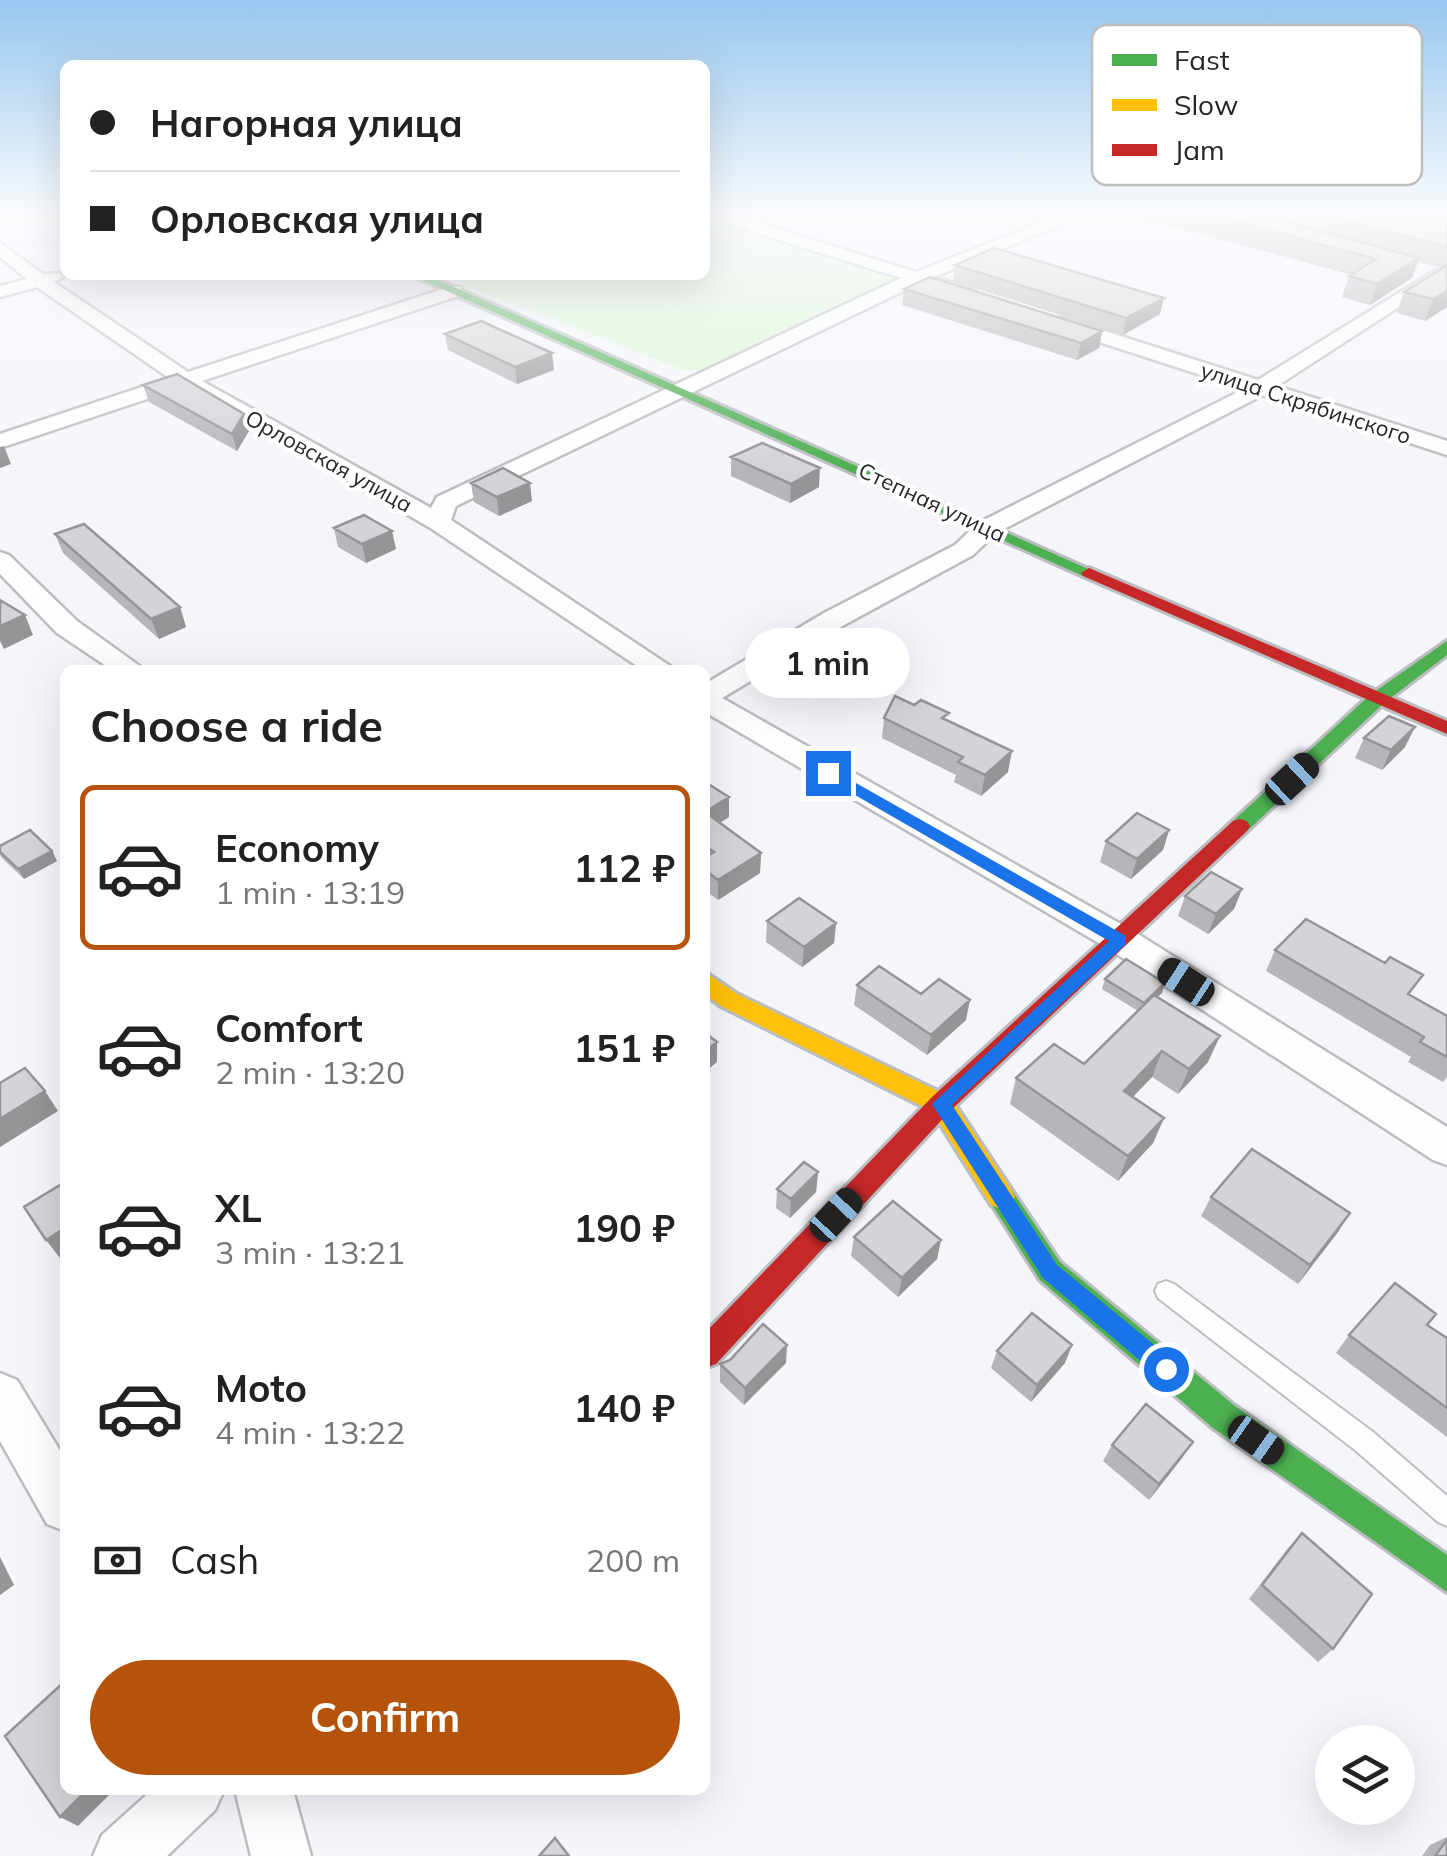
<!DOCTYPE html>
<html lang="en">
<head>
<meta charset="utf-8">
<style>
	body { margin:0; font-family:Mulish,sans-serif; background:#f2f2f2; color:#222; height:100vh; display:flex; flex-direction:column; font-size:38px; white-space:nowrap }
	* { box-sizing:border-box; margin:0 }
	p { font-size:32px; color:#767676 }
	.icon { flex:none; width:55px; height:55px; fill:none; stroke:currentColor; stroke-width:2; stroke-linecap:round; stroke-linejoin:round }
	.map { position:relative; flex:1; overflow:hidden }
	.panel { position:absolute; left:60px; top:665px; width:650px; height:1130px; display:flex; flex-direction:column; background:#fff; border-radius:15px; box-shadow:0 10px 40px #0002 }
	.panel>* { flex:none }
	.guide { position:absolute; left:60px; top:60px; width:650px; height:220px; border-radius:15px; box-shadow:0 10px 40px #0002; display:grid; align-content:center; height:220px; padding:0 30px; background:#fff }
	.buttons { position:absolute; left:1315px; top:1725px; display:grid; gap:20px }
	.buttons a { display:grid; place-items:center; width:100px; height:100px; border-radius:50%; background:#fff; box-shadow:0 10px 40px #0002; font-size:50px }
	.end { position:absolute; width:45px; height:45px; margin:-22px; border:12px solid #1a73e8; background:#fff; box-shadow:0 0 0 5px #fff }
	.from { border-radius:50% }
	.bubble { position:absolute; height:70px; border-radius:35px; background:#fff; box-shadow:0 10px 40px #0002; font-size:32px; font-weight:700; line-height:70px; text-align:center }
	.car { position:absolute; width:30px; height:60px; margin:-30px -15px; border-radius:12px; box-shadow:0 0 8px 2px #0007; background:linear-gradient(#222 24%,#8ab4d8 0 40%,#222 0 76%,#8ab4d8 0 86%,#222 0) }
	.guide b { display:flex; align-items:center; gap:35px; height:95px; font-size:38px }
	.guide b+b { border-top:2px solid #e0e0e0 }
	.guide i { width:25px; height:25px; background:#222 }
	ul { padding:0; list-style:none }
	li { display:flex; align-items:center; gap:30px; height:165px; margin:0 20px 15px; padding:0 10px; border:5px solid transparent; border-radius:15px }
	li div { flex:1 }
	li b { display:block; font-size:38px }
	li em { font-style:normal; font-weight:700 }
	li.active { border-color:#b45309 }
	li>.icon { width:90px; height:90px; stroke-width:1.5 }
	h2 { padding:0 30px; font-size:45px; line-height:120px }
	.pay { display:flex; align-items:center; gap:25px; height:110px; padding:0 30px; font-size:38px }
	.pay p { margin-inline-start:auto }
	.button { display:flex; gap:20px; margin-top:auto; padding:20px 30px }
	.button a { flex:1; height:115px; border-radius:60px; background:#b45309; color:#fff; font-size:40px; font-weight:700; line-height:115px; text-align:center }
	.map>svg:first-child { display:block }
	.green { fill:#def5d7 }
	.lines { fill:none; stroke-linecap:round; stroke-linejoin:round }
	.lane-casing { stroke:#bcbdc0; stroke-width:4 }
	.street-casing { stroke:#bcbdc0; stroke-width:5 }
	.fast-casing { stroke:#bcbdc0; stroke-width:6 }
	.slow-casing { stroke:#bcbdc0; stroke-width:6 }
	.jam-casing { stroke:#bcbdc0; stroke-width:6 }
	.lane { fill:#fefefe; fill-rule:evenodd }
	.street { fill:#fefefe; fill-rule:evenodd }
	.fast { fill:#4caf50; fill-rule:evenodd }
	.slow { fill:#ffc107; fill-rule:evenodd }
	.jam { fill:#c62828; fill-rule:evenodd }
	.wall { fill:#b7b5b9 }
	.shaded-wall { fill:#959496 }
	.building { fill:#d5d3d7; stroke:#959496; stroke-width:2.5 }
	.route { fill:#1a73e8 }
	.labels { text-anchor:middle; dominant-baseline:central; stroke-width:8; stroke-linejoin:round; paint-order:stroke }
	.far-street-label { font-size:22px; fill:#26272b; stroke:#fff }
	.key { fill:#fff; stroke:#bebebf; stroke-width:2.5 }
	.key-label { font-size:28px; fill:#26272b }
</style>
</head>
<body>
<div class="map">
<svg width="1447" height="1856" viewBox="0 0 1447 1856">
	<rect width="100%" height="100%" fill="#f5f6fb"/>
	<path class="green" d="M705,215L890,277L894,286L710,371L683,370L440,275H705Z"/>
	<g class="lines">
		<defs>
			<path id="lane" d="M1166,1281L1174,1284L1373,1432L1447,1496V1526L1438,1522L1355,1450L1158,1298L1155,1291L1158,1284Z"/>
			<path id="street" d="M705,213H726L916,272L1065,213H1089L934,277L975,290V298L969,299L918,284L456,506L451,520L676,670H643L429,527L183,387L0,448V434L169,378L37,287L0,297V286L27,279L0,257V243L43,274L60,273L63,277L54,282L188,372L449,287H461V295L202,381L431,508L437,497L901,278L705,217Z
				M1436,270L1445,275L1442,279L1277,386L1447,441V455L1263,395L996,533L973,555L844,625L722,698L1133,931L1447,1127V1165L1433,1160L1109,949L705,712V684L824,613L955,545L978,523L1244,389L1050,326V318H1064L1258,380Z
				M0,552L9,555L77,621L145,670H112L57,633L0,574Z
				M0,1373L17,1380L65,1459V1531L47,1524L0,1441Z
				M152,1790H224L215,1810L167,1856H93L102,1835Z
				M235,1790H293L311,1856H251Z"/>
			<path id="fast" d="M411,275H427L1097,573L1095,576H1083Z
				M1447,641V655L1384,703L1247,831H1233L1230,826L1233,821L1370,695Z
				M1001,1185L1011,1189L1060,1262L1235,1406L1447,1555V1592L1213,1428L1040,1280L987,1197L991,1189Z"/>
			<path id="slow" d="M705,972L737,994L950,1097L1011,1189L1015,1197L1011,1205L1001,1209L991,1205L932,1111L721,1006L705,994Z"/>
			<path id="jam" d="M1089,568L1447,721V734L1083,576L1081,573Z
				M1240,819L1247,821L1250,826L1247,831L950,1111L716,1364L705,1368V1333L932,1097L1233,821Z"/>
		</defs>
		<use href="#lane" class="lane-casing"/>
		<use href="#street" class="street-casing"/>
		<use href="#fast" class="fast-casing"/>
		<use href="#slow" class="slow-casing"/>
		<use href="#jam" class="jam-casing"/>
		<use href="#lane" class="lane"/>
		<use href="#street" class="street"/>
		<use href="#fast" class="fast"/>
		<use href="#slow" class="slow"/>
		<use href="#jam" class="jam"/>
	</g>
	<path class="wall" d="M1447,213V307L1425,321L1397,313L1404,292L1442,268L1418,262L1412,278L1370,305L1342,297L1349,276L1352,275L1128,214Z
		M955,265L1160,314L1123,335L953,281Z
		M904,289L1102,331L1099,348L1077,360L902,305Z
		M445,334L554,370L517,384L448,350Z
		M143,385L249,431L237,451L149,402Z
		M731,457L819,487L790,503L731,476Z
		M471,483L532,501L499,516L474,502Z
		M334,528L396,549L366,563L338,547Z
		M55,534L180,607L186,627L159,639L63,553Z
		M884,718L947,721L1008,772L981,796L954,782L956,775L882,738Z
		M1364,738L1405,747L1382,770L1355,758Z
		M705,782L729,817L720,823L761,853L760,873L718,900L705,890Z
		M1169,830L1163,850L1131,879L1100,862L1106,841Z
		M0,846L52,851L57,861L24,879L2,858L0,855Z
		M1242,889L1234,909L1208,934L1178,916L1185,896Z
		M767,921L836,923L834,943L802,967L766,942Z
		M1275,950L1411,995L1447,1016V1077L1443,1082L1408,1062L1411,1057L1266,971Z
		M1105,979L1162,993L1157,997L1208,1062L1178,1094L1152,1077L1133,1097L1164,1118L1153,1143L1118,1181L1010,1104L1016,1078L1084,1064L1138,1011L1102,989Z
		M857,985L921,994L966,1020L927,1055L854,1005Z
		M818,1172L816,1192L790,1218L776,1208L777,1189Z
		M1211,1197L1338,1232L1298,1284L1201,1216Z
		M854,1237L941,1240L937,1259L898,1297L851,1256Z
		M1427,1325L1447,1338V1437L1336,1353L1349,1335Z
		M997,1351L1065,1363L1031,1402L991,1368Z
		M786,1363L744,1405L720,1382V1364Z
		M1112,1445L1182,1458L1149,1500L1103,1461Z
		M1302,1533L1333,1649L1318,1662L1249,1599L1288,1548Z
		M1447,1837V1856H1422L1430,1845Z"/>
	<path class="shaded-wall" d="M1419,258L1412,278L1370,305L1377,284Z
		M1447,291V307L1425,321L1433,299Z
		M1164,298L1160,314L1123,335L1126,318Z
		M1102,331L1099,348L1077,360L1081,343Z
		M552,353L554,370L517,384L515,367Z
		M244,414L249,431L237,451L232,434Z
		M4,446L11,464L0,468V447Z
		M820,468L819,487L790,503L791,484Z
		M530,483L532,501L499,516L497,497Z
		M392,531L396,549L366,563L362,544Z
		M180,607L186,627L159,639L151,619Z
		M25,615L33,635L4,649L0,641V626Z
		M1415,727L1405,747L1382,770L1391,750Z
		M1012,751L1008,772L981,796L985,775Z
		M729,797V817L705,832V812Z
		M1169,830L1163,850L1131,879L1137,859Z
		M52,851L57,861L24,879L18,869Z
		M761,853L760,873L718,900V880Z
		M1242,889L1234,909L1208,934L1216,914Z
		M836,923L834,943L802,967L804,947Z
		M1165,983L1162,993L1140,1013L1144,1003Z
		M970,1000L966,1020L927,1055L931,1035Z
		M1220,1036L1208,1062L1178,1094L1189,1069Z
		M717,1042V1062L705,1072V1051Z
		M1162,1051L1152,1077L1114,1116L1124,1091Z
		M45,1091L58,1111L0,1147V1119Z
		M1164,1118L1153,1143L1118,1181L1128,1156Z
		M818,1172L816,1192L790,1218L791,1199Z
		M1350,1213L1338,1232L1298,1284L1310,1265Z
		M65,1228V1255L60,1258L46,1240Z
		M941,1240L937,1259L898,1297L902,1278Z
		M787,1345L786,1363L744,1405L745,1388Z
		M1072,1345L1065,1363L1031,1402L1037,1385Z
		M1193,1442L1182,1458L1149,1500L1159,1484Z
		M0,1557L14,1585L0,1595Z
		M87,1790H114L78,1826L60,1817Z"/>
	<path class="building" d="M1203,213H1253L1419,258L1377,284L1349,276L1376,259Z
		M1316,213H1447V247Z
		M994,248L1164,298L1126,318L955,265Z
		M1447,265V291L1433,299L1404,292Z
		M930,277L1102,331L1081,343L904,289Z
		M481,321L552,353L515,367L445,334Z
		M177,374L244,414L232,434L143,385Z
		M762,443L820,468L791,484L731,457Z
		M503,468L530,483L497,497L471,483Z
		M364,515L392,531L362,544L334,528Z
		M84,524L180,607L151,619L55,534Z
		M0,600L25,615L0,626Z
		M895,696L914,705L921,700L949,713L942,718L1012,751L985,775L958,762L963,757L884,718Z
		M1389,716L1415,727L1391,750L1364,738Z
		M705,782L729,797L705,812Z
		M705,812L761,853L718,880L705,870V857L714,852L705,846Z
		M1137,813L1169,830L1137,859L1106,841Z
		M30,830L52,851L18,869L0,852V846Z
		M1211,872L1242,889L1216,914L1185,896Z
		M799,898L836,923L804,947L767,921Z
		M1306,919L1385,963L1390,957L1423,975L1408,994L1447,1016V1057L1420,1042L1424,1037L1275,950Z
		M1126,959L1165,983L1144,1003L1105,979Z
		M879,966L921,994L939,979L970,1000L931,1035L857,985Z
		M1154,995L1220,1036L1189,1069L1162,1051L1124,1091L1164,1118L1128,1156L1016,1078L1054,1044L1084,1064Z
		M705,1033L717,1042L705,1051Z
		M25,1068L45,1091L0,1119V1083Z
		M1252,1149L1350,1213L1310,1265L1211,1197Z
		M804,1162L818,1172L791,1199L777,1189Z
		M65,1182V1228L46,1240L24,1207Z
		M893,1201L941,1240L902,1278L854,1237Z
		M1395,1283L1436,1314L1427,1325L1447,1338V1408L1349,1335Z
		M1032,1313L1072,1345L1037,1385L997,1351Z
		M763,1324L787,1345L745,1388L720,1364L730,1360Z
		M1146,1404L1193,1442L1159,1484L1112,1445Z
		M1302,1533L1372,1594L1333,1649L1262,1585Z
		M63,1683L65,1686V1790H87L60,1817L5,1736Z
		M555,1838L569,1856H539Z
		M1447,1840V1856H1435Z"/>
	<linearGradient id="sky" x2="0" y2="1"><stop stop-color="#97c6ee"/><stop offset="0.45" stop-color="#fafbfd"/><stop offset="1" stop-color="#fafbfd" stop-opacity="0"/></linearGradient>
	<rect width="1447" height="473" fill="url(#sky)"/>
	<path class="route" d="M822,770H833L1126,936V944L952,1105L1057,1265L1174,1361L1177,1369L1174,1376L1166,1379L1158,1376L1043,1278L932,1104L1109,941L822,776Z"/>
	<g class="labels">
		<g class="far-street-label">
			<text transform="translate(1306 403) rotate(18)">улица Скрябинского</text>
			<text transform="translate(329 461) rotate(29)">Орловская улица</text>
			<text transform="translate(932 502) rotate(25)">Степная улица</text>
		</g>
	</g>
	<rect x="1092" y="25" width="330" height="160" rx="15" class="key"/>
	<rect x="1112" y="54" width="45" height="12" fill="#4caf50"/>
	<rect x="1112" y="99" width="45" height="12" fill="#ffc107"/>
	<rect x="1112" y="144" width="45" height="12" fill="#c62828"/>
	<g class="key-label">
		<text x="1174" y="70">Fast</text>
		<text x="1174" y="115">Slow</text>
		<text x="1174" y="160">Jam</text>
	</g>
</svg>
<div class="buttons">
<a><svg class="icon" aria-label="layers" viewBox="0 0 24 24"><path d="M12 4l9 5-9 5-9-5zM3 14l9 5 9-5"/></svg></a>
</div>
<i class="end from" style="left:1166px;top:1369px"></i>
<i class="end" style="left:828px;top:773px"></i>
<div class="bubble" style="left:745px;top:628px;width:165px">1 min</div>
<i class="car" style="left:1292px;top:779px;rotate:47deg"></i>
<i class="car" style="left:1186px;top:982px;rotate:303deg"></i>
<i class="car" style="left:836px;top:1215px;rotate:43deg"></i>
<i class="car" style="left:1256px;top:1440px;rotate:125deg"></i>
<div class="guide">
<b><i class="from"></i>Нагорная улица</b>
<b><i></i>Орловская улица</b>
</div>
<section class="panel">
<h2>Choose a ride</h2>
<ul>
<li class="active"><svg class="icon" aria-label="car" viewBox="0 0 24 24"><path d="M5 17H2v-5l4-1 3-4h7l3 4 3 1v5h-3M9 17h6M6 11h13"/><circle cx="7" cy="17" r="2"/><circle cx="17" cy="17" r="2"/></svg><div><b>Economy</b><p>1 min · 13:19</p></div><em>112 ₽</em></li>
<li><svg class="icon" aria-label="car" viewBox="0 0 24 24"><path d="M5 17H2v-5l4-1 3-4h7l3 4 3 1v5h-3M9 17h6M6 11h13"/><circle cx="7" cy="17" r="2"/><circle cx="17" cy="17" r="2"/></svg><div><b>Comfort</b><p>2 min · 13:20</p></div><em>151 ₽</em></li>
<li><svg class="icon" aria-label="car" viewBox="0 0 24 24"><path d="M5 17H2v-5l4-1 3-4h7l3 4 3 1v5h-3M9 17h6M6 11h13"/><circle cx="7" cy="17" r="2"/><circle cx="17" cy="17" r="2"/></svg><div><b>XL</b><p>3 min · 13:21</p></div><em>190 ₽</em></li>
<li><svg class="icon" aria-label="car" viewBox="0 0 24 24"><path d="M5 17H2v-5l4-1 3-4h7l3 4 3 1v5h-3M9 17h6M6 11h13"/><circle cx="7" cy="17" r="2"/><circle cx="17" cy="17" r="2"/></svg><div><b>Moto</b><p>4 min · 13:22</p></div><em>140 ₽</em></li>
</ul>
<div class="pay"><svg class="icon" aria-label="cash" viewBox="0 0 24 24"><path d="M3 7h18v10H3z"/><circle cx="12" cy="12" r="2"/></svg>Cash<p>200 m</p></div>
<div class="button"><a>Confirm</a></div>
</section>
</div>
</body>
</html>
